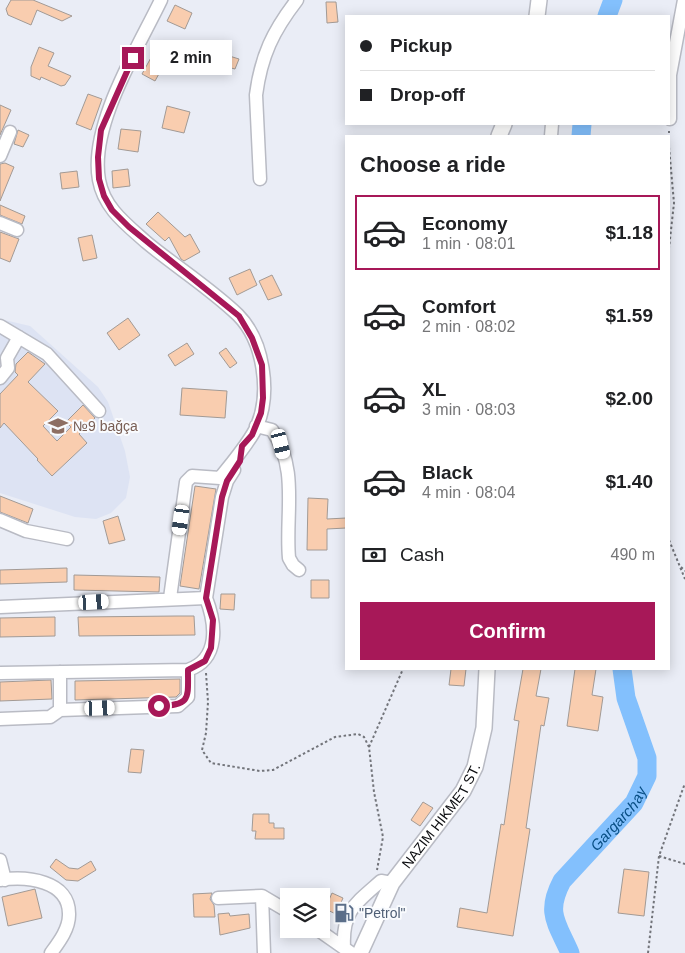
<!DOCTYPE html>
<html lang="en">
<head>
<meta charset="utf-8">
<style>
	body { margin:0; font-family:Arial,sans-serif; background:#f6f6f6; color:#202124; height:100vh; display:flex; flex-direction:column; font-size:19px; white-space:nowrap }
	* { box-sizing:border-box; margin:0 }
	p { font-size:16px; color:#757577 }
	.icon { flex:none; width:28px; height:28px; fill:none; stroke:currentColor; stroke-width:2; stroke-linecap:round; stroke-linejoin:round }
	.map { position:relative; flex:1; overflow:hidden }
	.details { position:absolute; left:345px; top:135px; width:325px; height:535px; display:flex; flex-direction:column; background:#fff; border-radius:0px; box-shadow:0 2px 12px #0003 }
	.details>* { flex:none }
	.top-card { position:absolute; left:345px; top:15px; width:325px; height:110px; border-radius:0px; box-shadow:0 2px 12px #0003; display:grid; align-content:center; height:110px; padding:0 15px; background:#fff }
	.tools { position:absolute; left:280px; top:888px; display:grid; gap:10px }
	.tools a { display:grid; place-items:center; width:50px; height:50px; border-radius:0px; background:#fff; box-shadow:0 2px 12px #0003; font-size:25px }
	.end { position:absolute; width:22px; height:22px; margin:-11px; border:6px solid #a71858; background:#fff; box-shadow:0 0 0 2px #fff }
	.from { border-radius:50% }
	.bubble { position:absolute; height:35px; border-radius:0px; background:#fff; box-shadow:0 2px 12px #0003; font-size:16px; font-weight:800; line-height:35px; text-align:center }
	.car { position:absolute; width:15px; height:30px; margin:-15px -8px; border-radius:6px; box-shadow:0 0 4px 1px #0007; background:linear-gradient(#fff 24%,#345 0 40%,#fff 0 76%,#345 0 86%,#fff 0) }
	.top-card b { display:flex; align-items:center; gap:18px; height:48px; font-size:19px }
	.top-card b+b { border-top:1px solid #e0e0e0 }
	.top-card i { width:12px; height:12px; background:#202124 }
	ul { padding:0; list-style:none }
	li { display:flex; align-items:center; gap:15px; height:75px; margin:0 10px 8px; padding:0 5px; border:2px solid transparent; border-radius:0px }
	li div { flex:1 }
	li b { display:block; font-size:19px }
	li em { font-style:normal; font-weight:800 }
	li.on { border-color:#a71858 }
	li>.icon { width:45px; height:45px; stroke-width:1.5 }
	h2 { padding:0 15px; font-size:22px; line-height:60px }
	.pay { display:flex; align-items:center; gap:12px; height:55px; padding:0 15px; font-size:19px }
	.pay p { margin-inline-start:auto }
	.button { display:flex; gap:10px; margin-top:auto; padding:10px 15px }
	.button a { flex:1; height:58px; border-radius:0px; background:#a71858; color:#fff; font-size:20px; font-weight:800; line-height:58px; text-align:center }
	.map>svg:first-child { display:block }
	.built { fill:#dde3f3 }
	.lines { fill:none; stroke-linecap:round; stroke-linejoin:round }
	.river { stroke:#83c0fd; stroke-width:19 }
	.building { fill:#f9cdaf; stroke:#a29a95 }
	.minor-casing { stroke:#b9bbc4; stroke-width:15 }
	.major-casing { stroke:#b9bbc4; stroke-width:18 }
	.path { stroke:#72747a; stroke-width:2; stroke-dasharray:2.5 2.5; stroke-linecap:butt }
	.minor { stroke:#fff; stroke-width:12 }
	.major { stroke:#fff; stroke-width:15 }
	.route { stroke:#a71858; stroke-width:6 }
	.labels { text-anchor:middle; dominant-baseline:central; stroke-width:4; stroke-linejoin:round; paint-order:stroke }
	.education-label { font-size:14px; fill:#785e54; stroke:#f9fbfe; text-anchor:start }
	.street-label { font-size:14px; fill:#0b0c0f; stroke:#f9fbfe }
	.service-label { font-size:14px; fill:#4e5e75; stroke:#f9fbfe; text-anchor:start }
	.water-label { font-size:15px; font-style:italic; fill:#084e84; stroke:#f9fbfe }
</style>
</head>
<body>
<div class="map">
<svg width="685" height="953" viewBox="0 0 685 953">
	<rect width="100%" height="100%" fill="#eaedf6"/>
	<path class="built" d="M0,319L30,326L98,387L108,402L125,451L130,477L126,498L111,513L96,519L75,517L0,493Z"/>
	<g class="lines">
		<g class="river">
			<path d="M607,16L613,0"/>
			<path d="M581,136L582,124"/>
			<path id="s1" d="M570,953C557,923 545,913 562,881L634,803L647,776V758L626,698L622,669"/>
		</g>
	</g>
	<path class="building" d="M11,0H33L72,16L62,21L37,10L31,25L8,15L6,9Z
		M326,2H336L338,22L327,23Z
		M175,5L192,13L185,29L167,21Z
		M39,47L54,53L48,66L71,76L65,85L61,86L41,77L40,80L31,76V67Z
		M153,54L166,61L155,81L142,74Z
		M223,54L239,59L235,69L220,65Z
		M88,94L102,99L91,130L76,124Z
		M0,105L11,110L0,135Z
		M167,106L190,112L184,133L162,128Z
		M121,129L141,131L138,152L118,149Z
		M18,130L29,135L23,147L14,144Z
		M5,163L14,167L0,201V164Z
		M128,169L130,186L113,188L112,171Z
		M77,171L79,187L62,189L60,173Z
		M0,205L25,216L22,224L0,215Z
		M158,212L185,237L190,234L200,252L184,261L181,259L169,237L165,241L146,224Z
		M0,232L19,239L10,262L0,258Z
		M92,235L97,258L83,261L78,238Z
		M250,269L257,285L237,295L229,278Z
		M272,275L282,295L268,300L259,281Z
		M128,318L140,335L119,350L107,333Z
		M187,343L194,354L175,366L168,355Z
		M226,348L237,363L230,368L219,353Z
		M28,352L45,364L28,382L58,411L43,426L57,441L71,427L66,422L83,405L95,418L79,434L87,443L52,476L37,460L38,459L4,423L0,428V394L18,375L15,372L16,364Z
		M182,388L227,391L225,418L180,415Z
		M195,486L216,489L199,589L180,586Z
		M0,496L33,509L28,523L0,512Z
		M308,498L328,499L327,519L346,518V528L327,529V550H307Z
		M118,516L125,540L109,544L103,521Z
		M67,568V582L0,584V570Z
		M74,575L160,577L159,592L74,590Z
		M311,580H329V598H311Z
		M221,594H235L234,610L220,609Z
		M177,616H194L195,635L79,636L78,617Z
		M55,617V636L0,637V618Z
		M451,669H466L464,686L449,685Z
		M523,669H541L536,696L549,698L544,726L541,725L526,828L530,829L513,936L457,927L460,908L487,913L501,824L504,825L519,721L514,720Z
		M575,669H596L592,695L603,697L598,731L567,726Z
		M180,679V693L176,697L75,700V681Z
		M51,680L52,699L0,701V682Z
		M131,749L144,750L141,773L128,772Z
		M423,802L433,808L420,826L411,820Z
		M253,814H269V823H274V828H284V839H255L256,831H252Z
		M56,859L69,868L78,869L91,861L96,870L78,881L66,880L50,867Z
		M624,869L649,872L644,916L618,913Z
		M35,889L42,918L8,926L2,897Z
		M212,893L210,899L214,905L215,917H194L193,894Z
		M332,893L343,898L336,914L325,909Z
		M229,913L230,916L249,914L250,928L220,935L218,914Z"/>
	<g class="lines">
		<defs>
			<path id="minor" d="M161,0C138,48 89,126 99,180C104,208 126,224 146,242C175,266 211,289 238,315C264,341 271,393 257,426C250,442 231,464 220,478L192,476L186,482L170,598
				M670,119V75L684,0
				M551,136L552,124
				M0,156L10,132
				M260,179L256,95C261,56 273,31 297,0
				M0,223L17,230
				M0,326L47,354L99,411
				M0,378L8,368L7,358L19,337
				M256,426L272,430C299,469 285,514 289,558L293,565L299,570
				M0,520L26,531L67,539
				M206,598L222,497L227,481L234,470
				M0,607L206,598C216,624 220,659 188,670L0,673
				M60,672V710
				M0,719L50,717L60,710L178,706L188,697V670
				M0,860L5,880
				M0,880C26,876 70,880 69,915C69,929 59,942 51,953
				M262,896L264,953
				M218,898L262,896L289,912
				M317,929L351,953
				M344,947C342,911 356,903 381,881L392,883"/>
			<g id="major">
				<path d="M537,16L539,0"/>
				<path d="M499,136L504,124"/>
				<path id="s2" d="M360,953L392,883L463,791L475,767L484,728L487,669"/>
			</g>
		</defs>
		<use href="#minor" class="minor-casing"/>
		<use href="#major" class="major-casing"/>
		<path class="path" d="M669,138V131
			M669,147L674,203L669,248
			M669,540L685,579
			M681,567L685,571
			M206,673L208,702L206,733L202,750L211,763L260,771L273,770L335,737L358,734L364,737L369,747L374,792L383,837L377,870
			M369,747L403,669
			M659,856L685,864
			M648,953L659,856L685,783"/>
		<use href="#minor" class="minor"/>
		<use href="#major" class="major"/>
	</g>
	<g class="lines">
		<path class="route" d="M133,58L101,130L98,157L99,179L104,196L112,210L129,227L239,316L252,338L262,365L263,398L261,413L252,435L242,446L240,461L227,481L222,497L206,598L213,620L211,648L205,661L188,670C188,699 191,705 159,706"/>
	</g>
	<defs>
		<symbol id="school-bare" viewBox="-9 -9 18 18"><path d="M0-5L7-2L0 1L-7-2ZM-4 1L0 2.5L4 1V4Q0 6-4 4Z" fill="#8d6e63" stroke="#f9fbfe" stroke-width="2.5" paint-order="stroke"/></symbol>
		<symbol id="fuel-bare" viewBox="-9 -9 18 18"><path d="M-5.5-6h7V0h2V4h1.3V-2.5L3-4.5l.8-.8L6-3V5H2.5V1h-1V6h-7ZM-4.2-4.7v3.2H.2V-4.7Z" fill="#5c6f8a" stroke="#f9fbfe" stroke-width="2.5" paint-order="stroke"/></symbol>
	</defs>
	<g fill-rule="evenodd">
		<use href="#school-bare" x="44" y="412" width="28" height="28"/>
		<use href="#fuel-bare" x="330" y="899" width="28" height="28"/>
	</g>
	<g class="labels">
		<g class="education-label">
			<text x="73" y="426">№9 bağça</text>
		</g>
		<g class="street-label">
			<text stroke="none"><textPath href="#s2" startOffset="160">NAZIM HIKMET ST.</textPath></text>
		</g>
		<g class="service-label">
			<text x="359" y="913">"Petrol"</text>
		</g>
		<g class="water-label">
			<text stroke="none"><textPath href="#s1" startOffset="161">Gargarchay</textPath></text>
		</g>
	</g>
</svg>
<div class="tools">
<a><svg class="icon" aria-label="layers" viewBox="0 0 24 24"><path d="M12 4l9 5-9 5-9-5zM3 14l9 5 9-5"/></svg></a>
</div>
<i class="end from" style="left:159px;top:706px"></i>
<i class="end" style="left:133px;top:58px"></i>
<div class="bubble" style="left:150px;top:40px;width:82px">2 min</div>
<i class="car" style="left:281px;top:444px;rotate:166deg"></i>
<i class="car" style="left:181px;top:520px;rotate:188deg"></i>
<i class="car" style="left:94px;top:602px;rotate:87deg"></i>
<i class="car" style="left:100px;top:708px;rotate:88deg"></i>
<div class="top-card">
<b><i class="from"></i>Pickup</b>
<b><i></i>Drop-off</b>
</div>
<section class="details">
<h2>Choose a ride</h2>
<ul>
<li class="on"><svg class="icon" aria-label="car" viewBox="0 0 24 24"><path d="M5 17H2v-5l4-1 3-4h7l3 4 3 1v5h-3M9 17h6M6 11h13"/><circle cx="7" cy="17" r="2"/><circle cx="17" cy="17" r="2"/></svg><div><b>Economy</b><p>1 min · 08:01</p></div><em>$1.18</em></li>
<li><svg class="icon" aria-label="car" viewBox="0 0 24 24"><path d="M5 17H2v-5l4-1 3-4h7l3 4 3 1v5h-3M9 17h6M6 11h13"/><circle cx="7" cy="17" r="2"/><circle cx="17" cy="17" r="2"/></svg><div><b>Comfort</b><p>2 min · 08:02</p></div><em>$1.59</em></li>
<li><svg class="icon" aria-label="car" viewBox="0 0 24 24"><path d="M5 17H2v-5l4-1 3-4h7l3 4 3 1v5h-3M9 17h6M6 11h13"/><circle cx="7" cy="17" r="2"/><circle cx="17" cy="17" r="2"/></svg><div><b>XL</b><p>3 min · 08:03</p></div><em>$2.00</em></li>
<li><svg class="icon" aria-label="car" viewBox="0 0 24 24"><path d="M5 17H2v-5l4-1 3-4h7l3 4 3 1v5h-3M9 17h6M6 11h13"/><circle cx="7" cy="17" r="2"/><circle cx="17" cy="17" r="2"/></svg><div><b>Black</b><p>4 min · 08:04</p></div><em>$1.40</em></li>
</ul>
<div class="pay"><svg class="icon" aria-label="cash" viewBox="0 0 24 24"><path d="M3 7h18v10H3z"/><circle cx="12" cy="12" r="2"/></svg>Cash<p>490 m</p></div>
<div class="button"><a>Confirm</a></div>
</section>
</div>
</body>
</html>
